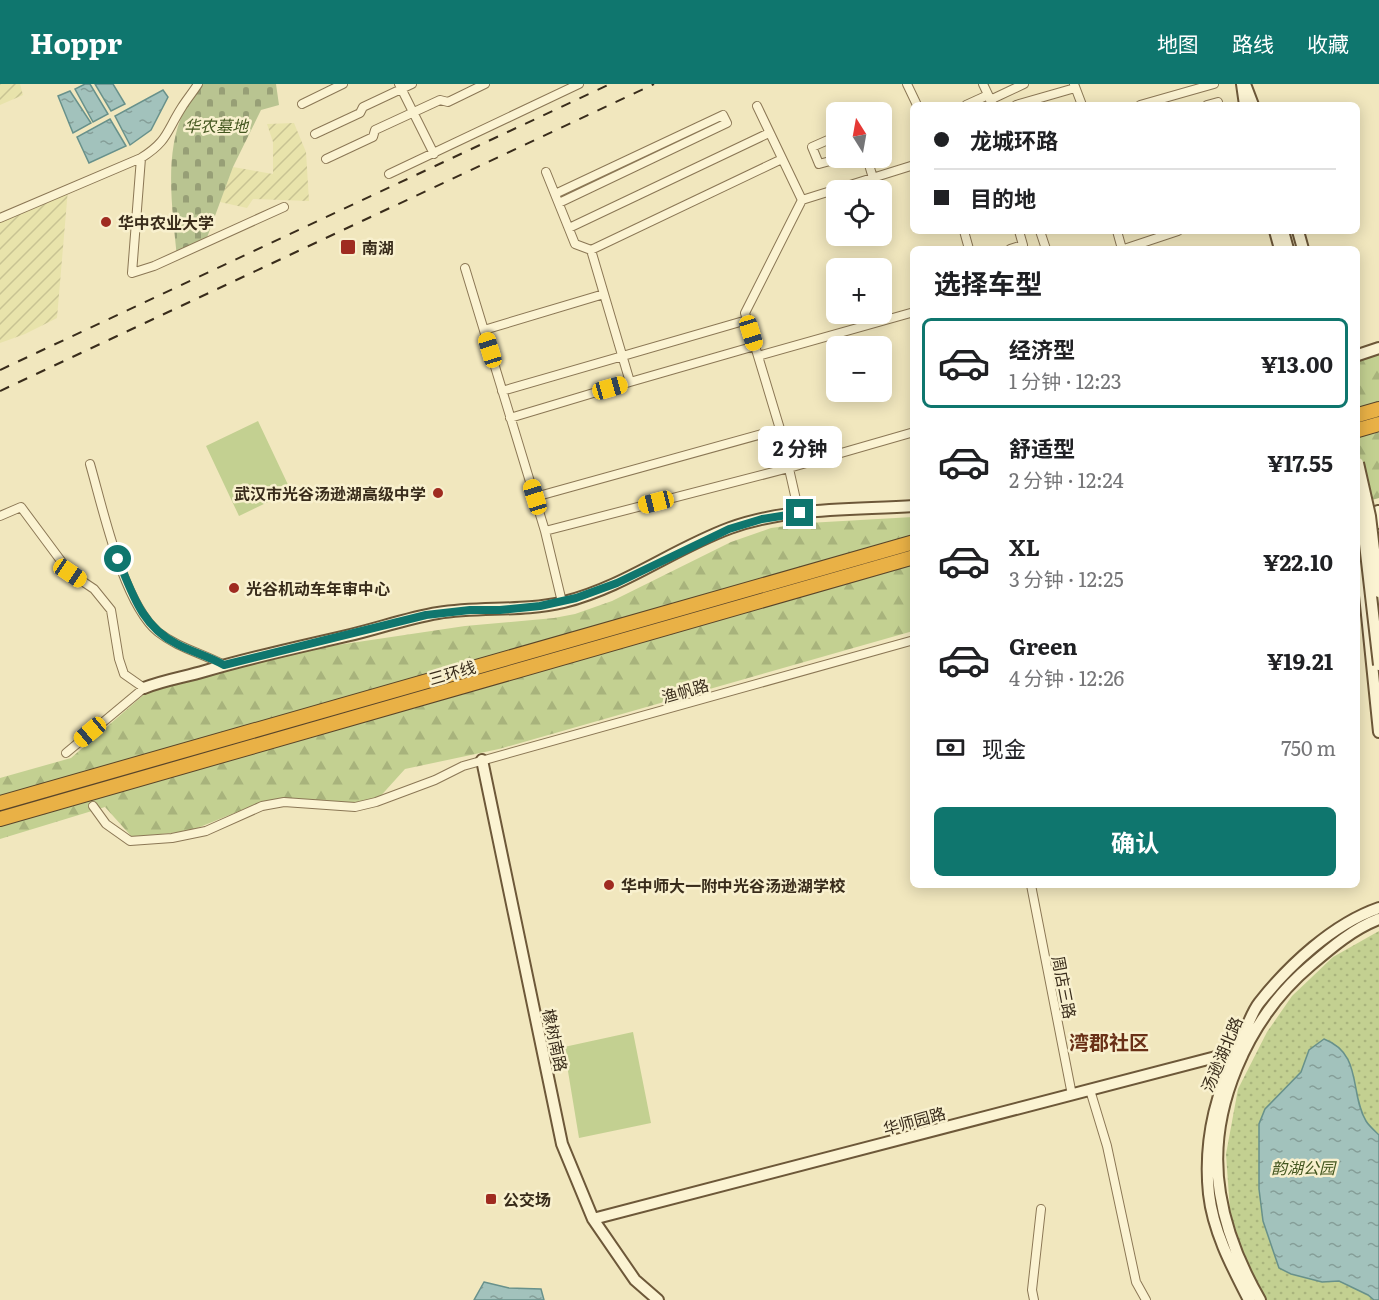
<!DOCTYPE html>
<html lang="zh">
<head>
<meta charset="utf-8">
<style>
	body { margin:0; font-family:Literata,"Noto Sans SC",serif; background:#f6f6f6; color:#202124; height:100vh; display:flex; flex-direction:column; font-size:22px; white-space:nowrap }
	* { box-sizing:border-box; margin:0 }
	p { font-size:20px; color:#757577 }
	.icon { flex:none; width:33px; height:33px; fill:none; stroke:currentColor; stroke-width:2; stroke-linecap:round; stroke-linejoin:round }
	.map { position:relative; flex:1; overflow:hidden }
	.panel { position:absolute; left:910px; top:162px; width:450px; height:642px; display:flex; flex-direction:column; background:#fff; border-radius:9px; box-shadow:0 3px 15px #0003 }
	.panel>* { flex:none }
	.banner { position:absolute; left:910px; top:18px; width:450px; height:132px; border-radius:9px; box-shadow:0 3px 15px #0003; display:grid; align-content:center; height:132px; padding:0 24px; background:#fff }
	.needle { width:39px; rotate:349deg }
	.controls { position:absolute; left:826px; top:18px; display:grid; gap:12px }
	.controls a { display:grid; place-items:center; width:66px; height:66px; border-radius:9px; background:#fff; box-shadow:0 3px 15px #0003; font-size:30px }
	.end { position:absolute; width:27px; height:27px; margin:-14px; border:8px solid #0f766e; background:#fff; box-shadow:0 0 0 3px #fff }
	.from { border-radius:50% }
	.bubble { position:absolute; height:42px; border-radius:9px; background:#fff; box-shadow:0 3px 15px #0003; font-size:20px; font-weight:700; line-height:42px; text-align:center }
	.car { position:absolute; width:18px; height:36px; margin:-18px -9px; border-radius:8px; box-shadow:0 0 4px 2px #0007; background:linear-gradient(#f5c518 24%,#345 0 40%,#f5c518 0 76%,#345 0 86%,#f5c518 0) }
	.banner b { display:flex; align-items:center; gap:21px; height:57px; font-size:22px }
	.banner b+b { border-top:2px solid #e0e0e0 }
	.banner i { width:15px; height:15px; background:#202124 }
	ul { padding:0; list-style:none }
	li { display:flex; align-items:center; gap:18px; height:90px; margin:0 12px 9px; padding:0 12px; border:3px solid transparent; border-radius:9px }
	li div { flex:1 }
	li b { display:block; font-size:22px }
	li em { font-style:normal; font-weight:700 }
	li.active { border-color:#0f766e }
	li>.icon { width:54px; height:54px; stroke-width:1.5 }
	h2 { padding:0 24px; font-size:27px; line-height:72px }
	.pay { display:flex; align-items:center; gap:15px; height:66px; padding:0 24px; font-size:22px }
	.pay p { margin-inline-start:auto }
	.action { display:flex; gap:12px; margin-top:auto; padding:12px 24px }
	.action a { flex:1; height:69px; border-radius:9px; background:#0f766e; color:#fff; font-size:24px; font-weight:700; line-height:69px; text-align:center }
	header { display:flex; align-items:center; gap:36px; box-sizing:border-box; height:84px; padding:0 30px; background:#0f766e; color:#fff }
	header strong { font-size:28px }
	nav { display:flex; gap:33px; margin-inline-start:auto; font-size:21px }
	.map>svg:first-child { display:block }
	.farmland { fill:url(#farmland-furrows) }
	.grass { fill:#c3d091 }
	.forest { fill:url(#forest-firs) }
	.cemetery { fill:url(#cemetery-stones) }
	.park { fill:url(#park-dots) }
	.water { fill:url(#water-ripples); stroke:#68918b; stroke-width:1.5 }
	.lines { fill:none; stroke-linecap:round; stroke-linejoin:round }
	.street-casing { stroke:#8b7755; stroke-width:10 }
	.secondary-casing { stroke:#6d5839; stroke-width:14 }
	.highway-casing { stroke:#58442a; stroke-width:16 }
	.street { stroke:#fbf3d2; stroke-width:8 }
	.secondary { stroke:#fbf3d2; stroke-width:10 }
	.highway { stroke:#e9b146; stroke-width:14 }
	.rail { stroke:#392c1b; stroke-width:2; stroke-dasharray:10 10; stroke-linecap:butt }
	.secondary-bridge-casing { stroke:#6d5839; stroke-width:14; stroke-linecap:butt }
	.secondary-bridge { stroke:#fbf3d2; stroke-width:10 }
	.route { stroke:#0f766e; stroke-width:8 }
	.poi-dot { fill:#9f2b20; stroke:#f8f0ce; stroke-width:2 }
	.labels { text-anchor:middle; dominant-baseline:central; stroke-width:5; stroke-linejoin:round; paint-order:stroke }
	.park-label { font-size:16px; font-style:italic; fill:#445720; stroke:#f8f0ce }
	.poi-label { font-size:16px; font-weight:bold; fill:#392c1b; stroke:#f8f0ce; text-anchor:start }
	.street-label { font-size:16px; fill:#392c1b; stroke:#f8f0ce }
	.quarter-label { font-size:20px; font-weight:bold; fill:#693017; stroke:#f8f0ce }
</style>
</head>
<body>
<header>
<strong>Hoppr</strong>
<nav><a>地图</a><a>路线</a><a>收藏</a></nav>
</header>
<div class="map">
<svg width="1379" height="1216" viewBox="0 0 1379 1216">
	<defs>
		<pattern id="farmland-furrows" width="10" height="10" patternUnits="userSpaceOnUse" patternTransform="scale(1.5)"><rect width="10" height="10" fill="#e8e3ab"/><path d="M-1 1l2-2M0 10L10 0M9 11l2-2" fill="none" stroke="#c8c393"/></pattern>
		<pattern id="forest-firs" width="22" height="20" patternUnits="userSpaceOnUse" patternTransform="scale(1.5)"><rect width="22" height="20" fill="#c3d091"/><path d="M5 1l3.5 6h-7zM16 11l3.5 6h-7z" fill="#a8b37c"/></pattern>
		<pattern id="cemetery-stones" width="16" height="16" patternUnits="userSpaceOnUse" patternTransform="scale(1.5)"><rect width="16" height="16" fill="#b9c491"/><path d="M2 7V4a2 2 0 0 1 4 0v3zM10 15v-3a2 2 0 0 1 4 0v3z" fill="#979f76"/></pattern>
		<pattern id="park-dots" width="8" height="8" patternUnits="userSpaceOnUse" patternTransform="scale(1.5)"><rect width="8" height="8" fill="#c3d091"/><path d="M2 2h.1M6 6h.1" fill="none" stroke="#a8b37c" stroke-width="1.8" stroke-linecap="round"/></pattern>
		<pattern id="water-ripples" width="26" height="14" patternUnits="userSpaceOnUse" patternTransform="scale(1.5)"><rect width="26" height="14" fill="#a2c2bc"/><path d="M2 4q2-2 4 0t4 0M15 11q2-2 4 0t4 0" fill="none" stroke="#859e98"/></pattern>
	</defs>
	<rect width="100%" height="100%" fill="#f1e7be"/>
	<path class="farmland" d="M0,0H20L23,11L0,21Z
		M294,39L306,68L309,117L253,115L247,124L220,118L233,83L273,90V58L267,40Z
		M68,105L57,234L25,250L0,259V134Z"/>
	<path class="grass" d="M258,337L291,407L239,432L206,362Z
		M633,948L651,1039L579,1054L564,963Z"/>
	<path class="forest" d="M1379,268V414L1358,420V278Z
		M913,433V547L499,665L405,685L377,716L332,722L293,714L259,719L190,747L132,753L105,723L0,755V694L71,674L148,607L304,566L465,542L554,534L575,530L612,517L731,458L771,444L808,439Z"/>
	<path class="cemetery" d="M203,0H276L279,21L261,26L233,83L205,159L177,174C173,129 163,70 184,27C189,17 197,9 203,0Z"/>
	<path class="park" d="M1379,847V1216H1266L1244,1173L1230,1127L1226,1070L1238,1005L1267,948L1292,912L1333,873Z"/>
	<path class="water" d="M85,0H90L108,30L93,38L75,5Z
		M95,0H113L125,20L111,27Z
		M163,6L168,13L151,46L130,61L115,32Z
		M70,7L91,39L73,49L58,12Z
		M110,35L126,62L89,79L77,53Z
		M1324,955C1363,970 1349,1008 1366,1037C1369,1042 1375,1047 1379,1051V1216H1374L1368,1211L1339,1197L1322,1198L1291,1190L1279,1184L1263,1137L1259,1105V1040L1265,1025L1301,988L1309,966Z
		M484,1198L509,1204L541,1205L544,1216H474Z"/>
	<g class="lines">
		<defs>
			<path id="street" d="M399,0L434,70
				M907,0L917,21
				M983,0L993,21
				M1074,0L1082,21
				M990,16L1024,0
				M302,20L343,0
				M966,21L988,11
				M1016,21L1075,4
				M1140,21L1214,0
				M1207,21L1218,18
				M757,22L802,116
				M315,50L360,29L363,23L412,0
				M837,52L812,63L819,80L841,74
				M141,74L132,189L154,182L284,123
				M867,74L873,94
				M326,75L373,53L375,46L440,16L448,18L485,0
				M546,88L575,160L591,166L630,298L755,262
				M389,90L579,0
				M555,110L723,31L727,39L559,119
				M0,134L141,74C168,57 166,48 182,23C187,15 193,8 198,0
				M569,144L769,49
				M964,147L969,165
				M1040,147L1046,165
				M1117,147L1122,165
				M1010,165L1023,161L1019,147
				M1124,165L1178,147
				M591,166L782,75
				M465,184L545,447L562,518
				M484,246L604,210
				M758,272L914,228
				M502,307L747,236
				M510,334L630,298
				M90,380C103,425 123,519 158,548C178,564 202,569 224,581
				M535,413L780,345
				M799,429L780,345L745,229L802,116L914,81
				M0,432L21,423L70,489L94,505L111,526L119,575L124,590L144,604L66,669
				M545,447L789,384L914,348
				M93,722L106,740L130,757L172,754L206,747L262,722L284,718L355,723L376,718L435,696L463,682L914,556
				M1031,801L1072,1011
				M1090,1006L1107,1062L1136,1198L1146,1216
				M1034,1216L1032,1206L1041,1125"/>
			<path id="secondary" d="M1242,0L1245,21
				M1245,0L1253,21
				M1275,147L1280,165
				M1283,147L1288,165
				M1298,147L1303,165
				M1358,271L1379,264
				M1378,427L1379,439
				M1358,443L1379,648
				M144,604C164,596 185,593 205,587C252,573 299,563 346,552C377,545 407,534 438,529C480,522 523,528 564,518C624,503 673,465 730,444C788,423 853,426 914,422
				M482,676L562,1060L593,1135L635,1196L658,1216
				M593,1135L1235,968L1242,972
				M1249,1216C1232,1183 1213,1147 1209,1110C1203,1052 1218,1003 1243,952C1248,941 1252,928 1259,919C1289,881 1333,840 1379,824
				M1260,1216C1241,1183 1226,1147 1220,1109C1206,1026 1248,934 1311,881C1332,863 1353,845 1379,835"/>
			<path id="highway" d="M1358,331L1379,325
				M1358,346L1379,340
				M0,719L914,458
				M0,735L914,473"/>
		</defs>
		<use href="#street" class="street-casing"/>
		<use href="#secondary" class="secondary-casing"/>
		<use href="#highway" class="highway-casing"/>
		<use href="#street" class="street"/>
		<use href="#secondary" class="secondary"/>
		<use href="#highway" class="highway"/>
		<path class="rail" d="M0,286L610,0
			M0,307L654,0"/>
		<defs>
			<path id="secondary-bridge" d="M1358,379L1370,432L1379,508
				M1358,410L1362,434L1379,581"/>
		</defs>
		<use href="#secondary-bridge" class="secondary-bridge-casing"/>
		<use href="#secondary-bridge" class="secondary-bridge"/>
	</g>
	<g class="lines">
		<path class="route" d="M118,475C132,509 142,543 177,560C192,568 208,572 224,581L426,531L470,526H500L540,522L576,514L617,499L729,445L762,435L800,429"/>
	</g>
	<g class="poi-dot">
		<circle cx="106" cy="138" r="6"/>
		<rect x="340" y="155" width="16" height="16" rx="3"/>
		<circle cx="438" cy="409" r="6"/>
		<circle cx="234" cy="504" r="6"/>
		<circle cx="609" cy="801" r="6"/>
		<rect x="485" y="1109" width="12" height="12" rx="3"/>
	</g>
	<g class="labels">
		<g class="park-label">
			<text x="216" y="41">华农墓地</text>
			<text x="1303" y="1083">韵湖公园</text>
		</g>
		<g class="poi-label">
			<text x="118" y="138">华中农业大学</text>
			<text x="362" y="163">南湖</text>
			<text x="426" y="409" text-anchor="end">武汉市光谷汤逊湖高级中学</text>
			<text x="246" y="504">光谷机动车年审中心</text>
			<text x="621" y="801">华中师大一附中光谷汤逊湖学校</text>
			<text x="503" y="1115">公交场</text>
		</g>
		<g class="street-label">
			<text transform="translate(452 588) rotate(-16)">三环线</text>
			<text transform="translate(685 606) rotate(-16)">渔帆路</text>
			<text transform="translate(1065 903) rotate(79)">周店三路</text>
			<text transform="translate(556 956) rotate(78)">橡树南路</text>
			<text transform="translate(1221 970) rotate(-67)">汤逊湖北路</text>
			<text transform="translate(914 1036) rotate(-15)">华师园路</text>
		</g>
		<g class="quarter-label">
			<text x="1109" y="957">湾郡社区</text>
		</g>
	</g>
</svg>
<div class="controls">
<a><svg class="needle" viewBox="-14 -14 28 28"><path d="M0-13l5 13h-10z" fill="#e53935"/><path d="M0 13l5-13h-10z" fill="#757577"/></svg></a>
<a><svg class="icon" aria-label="locate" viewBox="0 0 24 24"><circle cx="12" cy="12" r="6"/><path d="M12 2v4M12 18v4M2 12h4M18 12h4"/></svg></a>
<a>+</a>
<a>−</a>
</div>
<i class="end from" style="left:118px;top:475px"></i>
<i class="end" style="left:800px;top:429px"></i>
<div class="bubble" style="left:758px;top:342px;width:84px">2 分钟</div>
<i class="car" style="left:751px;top:249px;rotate:163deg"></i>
<i class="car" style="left:490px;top:266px;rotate:343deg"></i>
<i class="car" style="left:610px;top:304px;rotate:74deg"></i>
<i class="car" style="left:535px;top:413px;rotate:343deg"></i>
<i class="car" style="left:656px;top:418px;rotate:256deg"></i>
<i class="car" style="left:70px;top:489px;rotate:124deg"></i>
<i class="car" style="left:90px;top:648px;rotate:230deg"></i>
<div class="banner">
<b><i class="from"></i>龙城环路</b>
<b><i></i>目的地</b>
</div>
<section class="panel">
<h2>选择车型</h2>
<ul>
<li class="active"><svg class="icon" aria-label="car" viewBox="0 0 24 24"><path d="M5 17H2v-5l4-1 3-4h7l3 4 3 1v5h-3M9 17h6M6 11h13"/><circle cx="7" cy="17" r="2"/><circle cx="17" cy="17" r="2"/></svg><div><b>经济型</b><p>1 分钟 · 12:23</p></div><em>¥13.00</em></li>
<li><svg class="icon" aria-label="car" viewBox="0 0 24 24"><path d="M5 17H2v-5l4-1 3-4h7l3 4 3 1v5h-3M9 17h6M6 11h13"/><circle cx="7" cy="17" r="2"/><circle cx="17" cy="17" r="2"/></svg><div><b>舒适型</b><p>2 分钟 · 12:24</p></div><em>¥17.55</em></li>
<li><svg class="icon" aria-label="car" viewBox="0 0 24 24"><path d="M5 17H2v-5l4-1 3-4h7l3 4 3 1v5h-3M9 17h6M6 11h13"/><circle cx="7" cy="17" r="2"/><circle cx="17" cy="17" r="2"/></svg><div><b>XL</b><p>3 分钟 · 12:25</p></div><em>¥22.10</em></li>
<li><svg class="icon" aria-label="car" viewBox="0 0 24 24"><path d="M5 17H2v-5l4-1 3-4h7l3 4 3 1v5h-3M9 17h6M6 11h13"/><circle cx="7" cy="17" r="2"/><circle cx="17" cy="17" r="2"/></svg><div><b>Green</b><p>4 分钟 · 12:26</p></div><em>¥19.21</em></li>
</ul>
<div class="pay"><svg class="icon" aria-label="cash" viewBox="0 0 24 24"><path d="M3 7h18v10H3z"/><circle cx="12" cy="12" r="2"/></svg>现金<p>750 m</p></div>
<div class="action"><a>确认</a></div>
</section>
</div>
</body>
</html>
